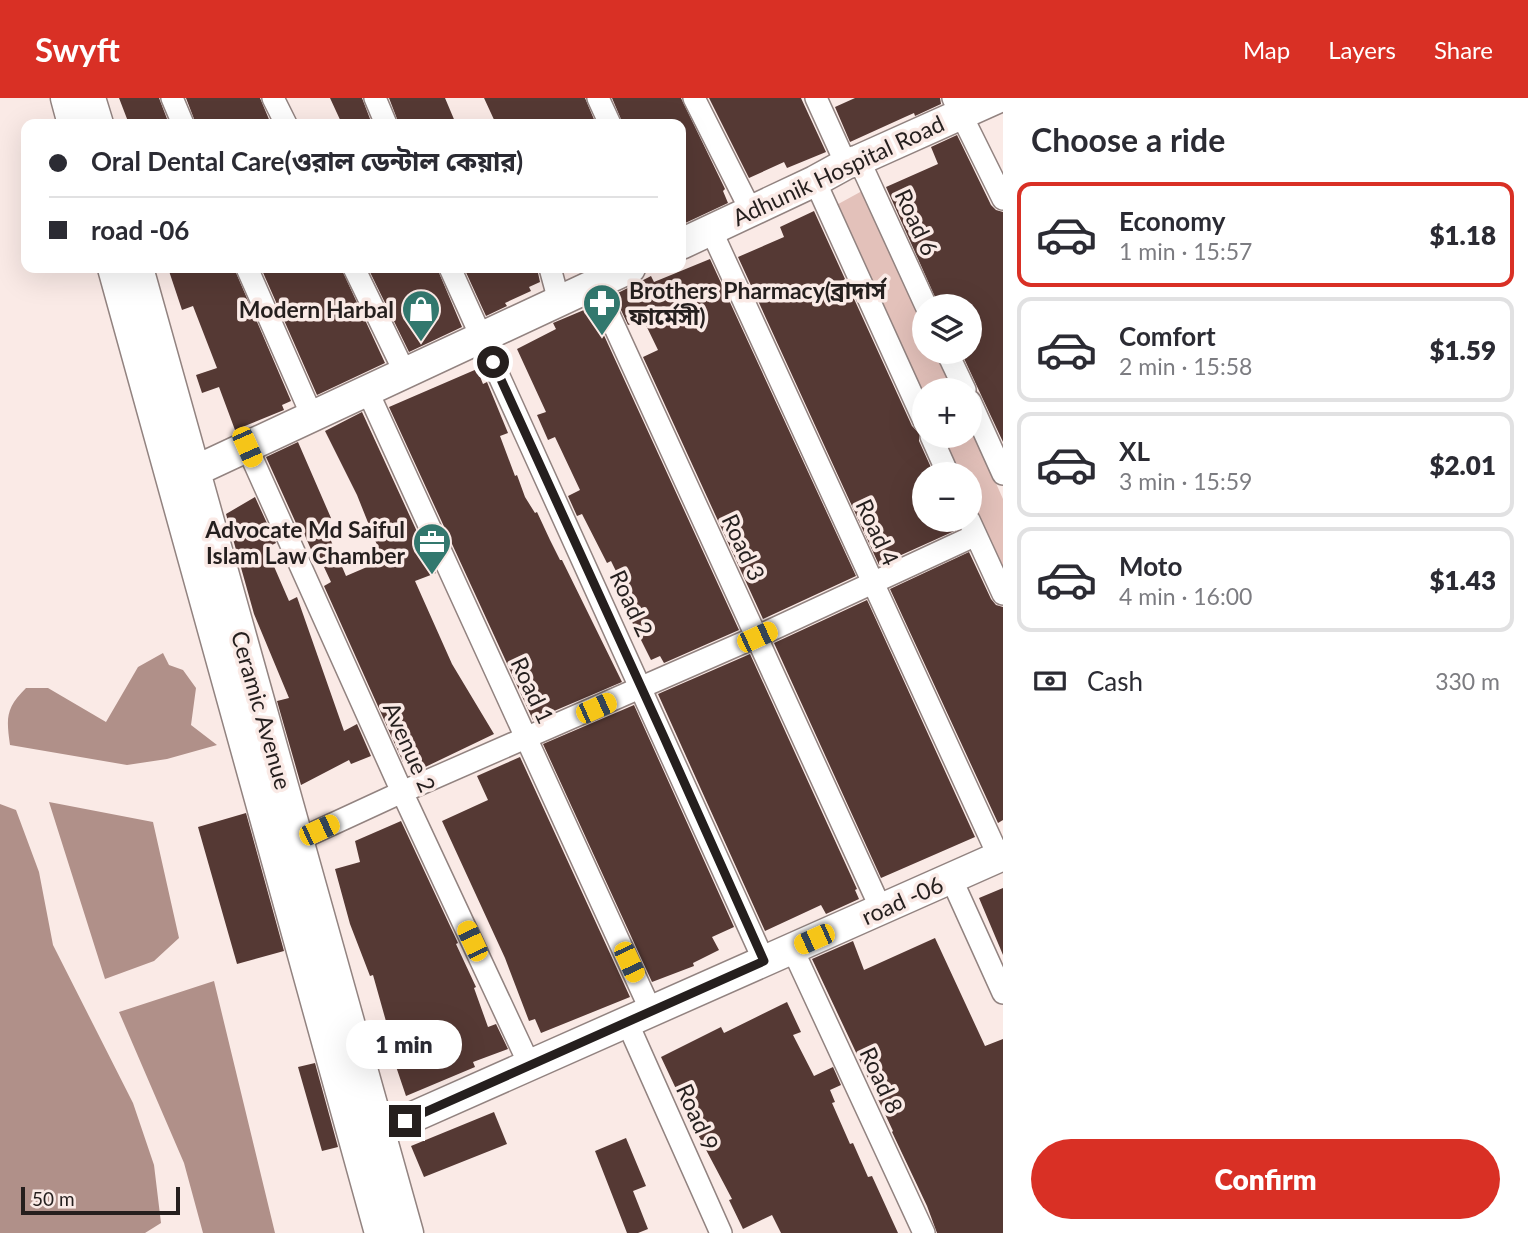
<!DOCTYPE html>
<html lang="en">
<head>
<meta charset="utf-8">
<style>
	body { margin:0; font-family:Lato,"Noto Sans Bengali",sans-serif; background:#f7f7f7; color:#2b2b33; height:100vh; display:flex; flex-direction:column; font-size:26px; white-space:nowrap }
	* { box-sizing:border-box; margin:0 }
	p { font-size:23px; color:#7c7c81 }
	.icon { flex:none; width:38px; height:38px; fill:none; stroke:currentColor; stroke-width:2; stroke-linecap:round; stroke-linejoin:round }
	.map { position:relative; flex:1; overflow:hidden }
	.details { display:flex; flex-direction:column; background:#fff; width:525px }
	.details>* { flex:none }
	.guide { position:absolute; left:21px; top:21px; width:665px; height:154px; border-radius:14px; box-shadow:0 7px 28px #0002; display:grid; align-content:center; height:154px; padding:0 28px; background:#fff }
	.controls { position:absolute; left:912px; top:196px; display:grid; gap:14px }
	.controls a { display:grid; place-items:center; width:70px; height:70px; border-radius:50%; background:#fff; box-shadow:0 7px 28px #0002; font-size:35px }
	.scale { position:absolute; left:21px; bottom:18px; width:159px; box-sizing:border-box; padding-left:7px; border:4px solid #251f1e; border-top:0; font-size:19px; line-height:24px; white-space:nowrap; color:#251f1e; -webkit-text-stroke:5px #faeae6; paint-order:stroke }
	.end { position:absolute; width:32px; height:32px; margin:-16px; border:9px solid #251f1e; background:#fff; box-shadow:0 0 0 4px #fff }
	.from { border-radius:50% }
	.bubble { position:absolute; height:49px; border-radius:24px; background:#fff; box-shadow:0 7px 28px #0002; font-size:23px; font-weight:800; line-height:49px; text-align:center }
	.car { position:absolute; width:21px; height:42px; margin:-21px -10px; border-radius:9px; box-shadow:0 0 5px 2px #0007; background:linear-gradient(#f5c518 24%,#345 0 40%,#f5c518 0 76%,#345 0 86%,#f5c518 0) }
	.guide b { display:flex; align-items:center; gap:24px; height:66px; font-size:26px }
	.guide b+b { border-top:2px solid #e1e1e2 }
	.guide i { width:18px; height:18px; background:#2b2b33 }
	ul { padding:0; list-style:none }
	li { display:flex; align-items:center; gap:21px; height:105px; margin:0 14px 10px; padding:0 14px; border:4px solid #e1e1e2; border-radius:14px }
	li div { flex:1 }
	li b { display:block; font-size:26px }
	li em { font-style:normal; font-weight:800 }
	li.current { border-color:#d93025 }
	li>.icon { width:63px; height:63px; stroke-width:1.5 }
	h2 { padding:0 28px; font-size:32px; line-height:84px }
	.pay { display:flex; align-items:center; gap:18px; height:77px; padding:0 28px; font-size:26px }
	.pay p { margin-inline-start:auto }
	.primary-button { display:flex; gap:14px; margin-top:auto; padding:14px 28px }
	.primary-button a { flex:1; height:80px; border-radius:42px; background:#d93025; color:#fff; font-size:28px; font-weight:800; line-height:80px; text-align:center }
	header { display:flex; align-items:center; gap:42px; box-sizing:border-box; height:98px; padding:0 35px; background:#d93025; color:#fff }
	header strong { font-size:33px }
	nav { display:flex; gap:38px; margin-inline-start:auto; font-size:24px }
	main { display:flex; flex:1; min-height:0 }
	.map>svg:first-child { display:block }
	.green { fill:#e3c1ba }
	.water { fill:#b09089 }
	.building { fill:#553934 }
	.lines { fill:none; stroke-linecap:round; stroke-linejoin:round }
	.street-casing { stroke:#928380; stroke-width:24 }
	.secondary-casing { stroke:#928380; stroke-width:33 }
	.street { stroke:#fff; stroke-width:21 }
	.secondary { stroke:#fff; stroke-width:30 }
	.route { stroke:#251f1e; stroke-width:9 }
	.labels { text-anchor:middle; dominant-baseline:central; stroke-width:7; stroke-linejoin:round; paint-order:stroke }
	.street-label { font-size:23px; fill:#251f1e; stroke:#faeae6 }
	.poi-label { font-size:23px; font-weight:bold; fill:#251f1e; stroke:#faeae6; text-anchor:end }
</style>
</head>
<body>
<header>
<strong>Swyft</strong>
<nav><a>Map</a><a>Layers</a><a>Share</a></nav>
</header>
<main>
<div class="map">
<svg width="1003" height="1135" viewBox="0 0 1003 1135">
	<rect width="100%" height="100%" fill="#faeae6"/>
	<path class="green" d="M862,93L924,228V254H936L953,292H924V306L831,110Z
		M970,327L1003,401V474L970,403V376H957L939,338H970Z"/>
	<path class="water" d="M163,555L169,567L183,572L196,590L191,627L217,647L167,661L127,667L10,647C6,619 6,610 26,590H48L106,624L138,569Z
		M49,704L153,724L179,840L154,863L105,881Z
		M0,706L16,712L39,774L53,847L133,1005L154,1067L161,1125L145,1135H0Z
		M214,883L275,1135H203L184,1065L119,914Z"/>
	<path class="building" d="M119,0H159L169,26H129Z
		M186,0H260L271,26H196Z
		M330,0H362L372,26H342Z
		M389,0H445L456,26H399Z
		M484,0H585L596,26H496Z
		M612,0H681L725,91L723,93L728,105L681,127V26H623Z
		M709,0H801L826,54L787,70L784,64L749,80Z
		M855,0H940L941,6L915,18L914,15L905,19L850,44L835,9Z
		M957,37L991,107L996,112L1003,114V344L961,254H970V208H939L886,89L938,66L931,49Z
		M814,113L912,328L919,335V343L934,376H924V422H956L959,431L879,467L738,159L784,139L780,129Z
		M710,161L856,478L763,521L643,259L658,252L643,221L628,227L614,197L651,178L654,184Z
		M168,170H234L291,303L282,307L284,312L235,332L219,289L202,295L196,277L217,270L193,208L182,212Z
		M261,170H341L385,265L317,297Z
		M368,170H437L462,229L409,254Z
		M464,170H537L540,184L529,189L531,193L505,205L507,208L486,218Z
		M591,209L739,532L664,565L660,558L651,562L628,516L635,512L611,463L607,465L582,416L577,418L568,398L580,392L555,339L548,342L537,317L546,314L517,251L556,231L553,225Z
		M477,271L483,286L487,284L508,335L500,338L515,378L517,377L525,399L535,415L537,414L550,442L560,462H562L622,584L533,622L389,309Z
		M362,314L436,475L415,483L452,566L494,636L419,672L414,660L403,664L324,488L331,484L317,454L313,456L303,433L300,434L266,359L298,344L331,420L323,424L346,478L381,463L375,447H377L357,397L325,333Z
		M255,399L276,445L266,450L289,503L297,499L344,633L357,626L371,658L351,666L349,662L301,687L277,603L289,600L254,516L226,416Z
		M969,454L991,501L996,507L1003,509V722L998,725L890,491Z
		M867,502L975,739L881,780L774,545Z
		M750,556L857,791L855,792L859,801L826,816L821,807L765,833L658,596Z
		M634,607L734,829L712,839L719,852L693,865L694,868L652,884L543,646Z
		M520,659L630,899L541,935L535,921L529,923L505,860L442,723L488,702L477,678Z
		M246,715L284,853L237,866L198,729Z
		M401,723L458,845L456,846L476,889L474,890L488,929L496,926L508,951L473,964L475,969L406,998L385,936L389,934L373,877L370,878L350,826L335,771L360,764L355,743Z
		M1003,790V857L979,800Z
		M935,840L985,948L1003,941V1135H937L927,1108L892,1034L893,1033L812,861L853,843L864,872Z
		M787,904L801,934L793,937L814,978L833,969L841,987L830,992L835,1004L832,1005L850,1046L853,1045L868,1079L872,1078L898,1135H781L772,1117L743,1131L729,1102L732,1101L694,1029L661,959L721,929L724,935Z
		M315,965L338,1049L322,1053L298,969Z
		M494,1014L507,1046L424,1079L411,1048Z
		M626,1040L646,1088L633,1093L648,1131L638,1135H627L595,1053Z"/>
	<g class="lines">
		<defs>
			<path id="street" d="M172,0L183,26
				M273,0L286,26
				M375,0L386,26
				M598,0L610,26
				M694,0L751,113
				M816,0L846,66
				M953,0L1003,101
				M859,62L926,208
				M815,83L924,323
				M711,132L999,759
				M247,170L312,318
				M354,170L405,275
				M450,170L764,863
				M550,170L559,203
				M595,186L881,811
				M947,254L965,292
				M367,292L651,913
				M970,303L1003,376
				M931,338L948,376
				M247,349L402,694L530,968
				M969,422L1003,496
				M298,742L402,694L756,539L976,437
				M951,780L1003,895
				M792,850L924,1135
				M627,924L721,1135"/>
			<path id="secondary" d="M66,0L73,26
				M90,0L98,26
				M681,146L815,83L846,66L859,62L997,0
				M113,170L380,1135
				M138,170L408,1135
				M195,373L630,170
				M379,1034L1003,757"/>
		</defs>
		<use href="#street" class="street-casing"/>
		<use href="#secondary" class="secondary-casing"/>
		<use href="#street" class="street"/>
		<use href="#secondary" class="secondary"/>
	</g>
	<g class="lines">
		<path class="route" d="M405,1023L764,863L663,637L493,264"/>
	</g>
	<defs>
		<symbol id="pharmacy-pin" viewBox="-11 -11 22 30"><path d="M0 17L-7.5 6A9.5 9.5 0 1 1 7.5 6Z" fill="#32786e" stroke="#faeae6"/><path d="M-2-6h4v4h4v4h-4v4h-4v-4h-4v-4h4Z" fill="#fff"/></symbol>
		<symbol id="shop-pin" viewBox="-11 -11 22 30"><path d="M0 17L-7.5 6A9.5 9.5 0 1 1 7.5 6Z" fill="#32786e" stroke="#faeae6"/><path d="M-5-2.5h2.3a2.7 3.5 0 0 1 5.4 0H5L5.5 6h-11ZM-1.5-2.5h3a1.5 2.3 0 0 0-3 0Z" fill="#fff"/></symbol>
		<symbol id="office-pin" viewBox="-11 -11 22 30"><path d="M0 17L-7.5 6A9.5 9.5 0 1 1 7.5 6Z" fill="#32786e" stroke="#faeae6"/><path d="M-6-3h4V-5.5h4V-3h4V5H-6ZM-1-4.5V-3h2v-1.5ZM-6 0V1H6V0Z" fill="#fff"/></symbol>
	</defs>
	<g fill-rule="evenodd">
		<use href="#pharmacy-pin" x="580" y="183" width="44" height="60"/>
		<use href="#shop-pin" x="399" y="189" width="44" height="60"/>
		<use href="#office-pin" x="410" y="422" width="44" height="60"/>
	</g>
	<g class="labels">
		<g class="street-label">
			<text transform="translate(838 72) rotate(-25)">Adhunik Hospital Road</text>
			<text transform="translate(917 124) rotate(65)">Road 6</text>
			<text transform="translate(878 434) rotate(65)">Road 4</text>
			<text transform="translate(744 449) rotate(65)">Road 3</text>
			<text transform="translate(632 505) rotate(65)">Road 2</text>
			<text transform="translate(533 592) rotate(65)">Road 1</text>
			<text transform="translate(262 612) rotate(74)">Ceramic Avenue</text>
			<text transform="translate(410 649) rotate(66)">Avenue 2</text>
			<text transform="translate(902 802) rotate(-24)">road -06</text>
			<text transform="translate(882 982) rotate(65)">Road 8</text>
			<text transform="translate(698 1019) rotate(66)">Road 9</text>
		</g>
		<g class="poi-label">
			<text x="629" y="192" text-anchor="start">Brothers Pharmacy(ব্রাদার্স<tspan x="629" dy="26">ফার্মেসী)</tspan></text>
			<text x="394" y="211">Modern Harbal</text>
			<text x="405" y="431">Advocate Md Saiful<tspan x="405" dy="26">Islam Law Chamber</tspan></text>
		</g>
	</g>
</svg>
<div class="controls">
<a><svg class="icon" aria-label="layers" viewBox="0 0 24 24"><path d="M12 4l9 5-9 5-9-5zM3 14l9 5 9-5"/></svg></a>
<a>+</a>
<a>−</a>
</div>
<div class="scale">50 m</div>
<i class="end from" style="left:493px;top:264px"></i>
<i class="end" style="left:405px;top:1023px"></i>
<div class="bubble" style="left:346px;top:922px;width:116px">1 min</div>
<i class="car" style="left:247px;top:349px;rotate:156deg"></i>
<i class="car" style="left:757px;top:539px;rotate:65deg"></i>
<i class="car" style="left:596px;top:610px;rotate:66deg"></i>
<i class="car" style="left:319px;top:732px;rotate:65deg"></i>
<i class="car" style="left:814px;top:841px;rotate:246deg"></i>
<i class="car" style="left:472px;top:843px;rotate:335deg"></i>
<i class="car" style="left:629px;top:864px;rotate:155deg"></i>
<div class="guide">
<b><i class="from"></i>Oral Dental Care(ওরাল ডেন্টাল কেয়ার)</b>
<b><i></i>road -06</b>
</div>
</div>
<section class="details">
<h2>Choose a ride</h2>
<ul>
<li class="current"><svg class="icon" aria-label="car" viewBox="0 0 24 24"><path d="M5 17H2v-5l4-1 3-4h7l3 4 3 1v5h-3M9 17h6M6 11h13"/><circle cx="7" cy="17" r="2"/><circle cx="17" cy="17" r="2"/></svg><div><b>Economy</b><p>1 min · 15:57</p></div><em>$1.18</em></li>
<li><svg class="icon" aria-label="car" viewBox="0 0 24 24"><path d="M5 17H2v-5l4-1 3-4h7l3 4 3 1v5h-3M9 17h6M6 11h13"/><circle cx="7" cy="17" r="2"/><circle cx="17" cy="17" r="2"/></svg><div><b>Comfort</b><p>2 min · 15:58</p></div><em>$1.59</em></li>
<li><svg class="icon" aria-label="car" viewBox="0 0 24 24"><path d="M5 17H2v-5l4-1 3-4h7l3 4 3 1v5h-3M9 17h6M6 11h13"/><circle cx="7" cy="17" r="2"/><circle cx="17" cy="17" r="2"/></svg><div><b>XL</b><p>3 min · 15:59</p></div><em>$2.01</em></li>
<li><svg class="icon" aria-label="car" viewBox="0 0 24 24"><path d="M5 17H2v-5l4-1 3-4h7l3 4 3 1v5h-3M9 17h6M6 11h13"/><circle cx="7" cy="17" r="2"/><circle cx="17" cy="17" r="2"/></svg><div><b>Moto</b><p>4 min · 16:00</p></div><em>$1.43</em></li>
</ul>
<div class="pay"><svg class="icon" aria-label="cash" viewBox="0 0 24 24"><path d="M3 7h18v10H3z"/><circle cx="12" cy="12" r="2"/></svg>Cash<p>330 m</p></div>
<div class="primary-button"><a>Confirm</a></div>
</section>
</main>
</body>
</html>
